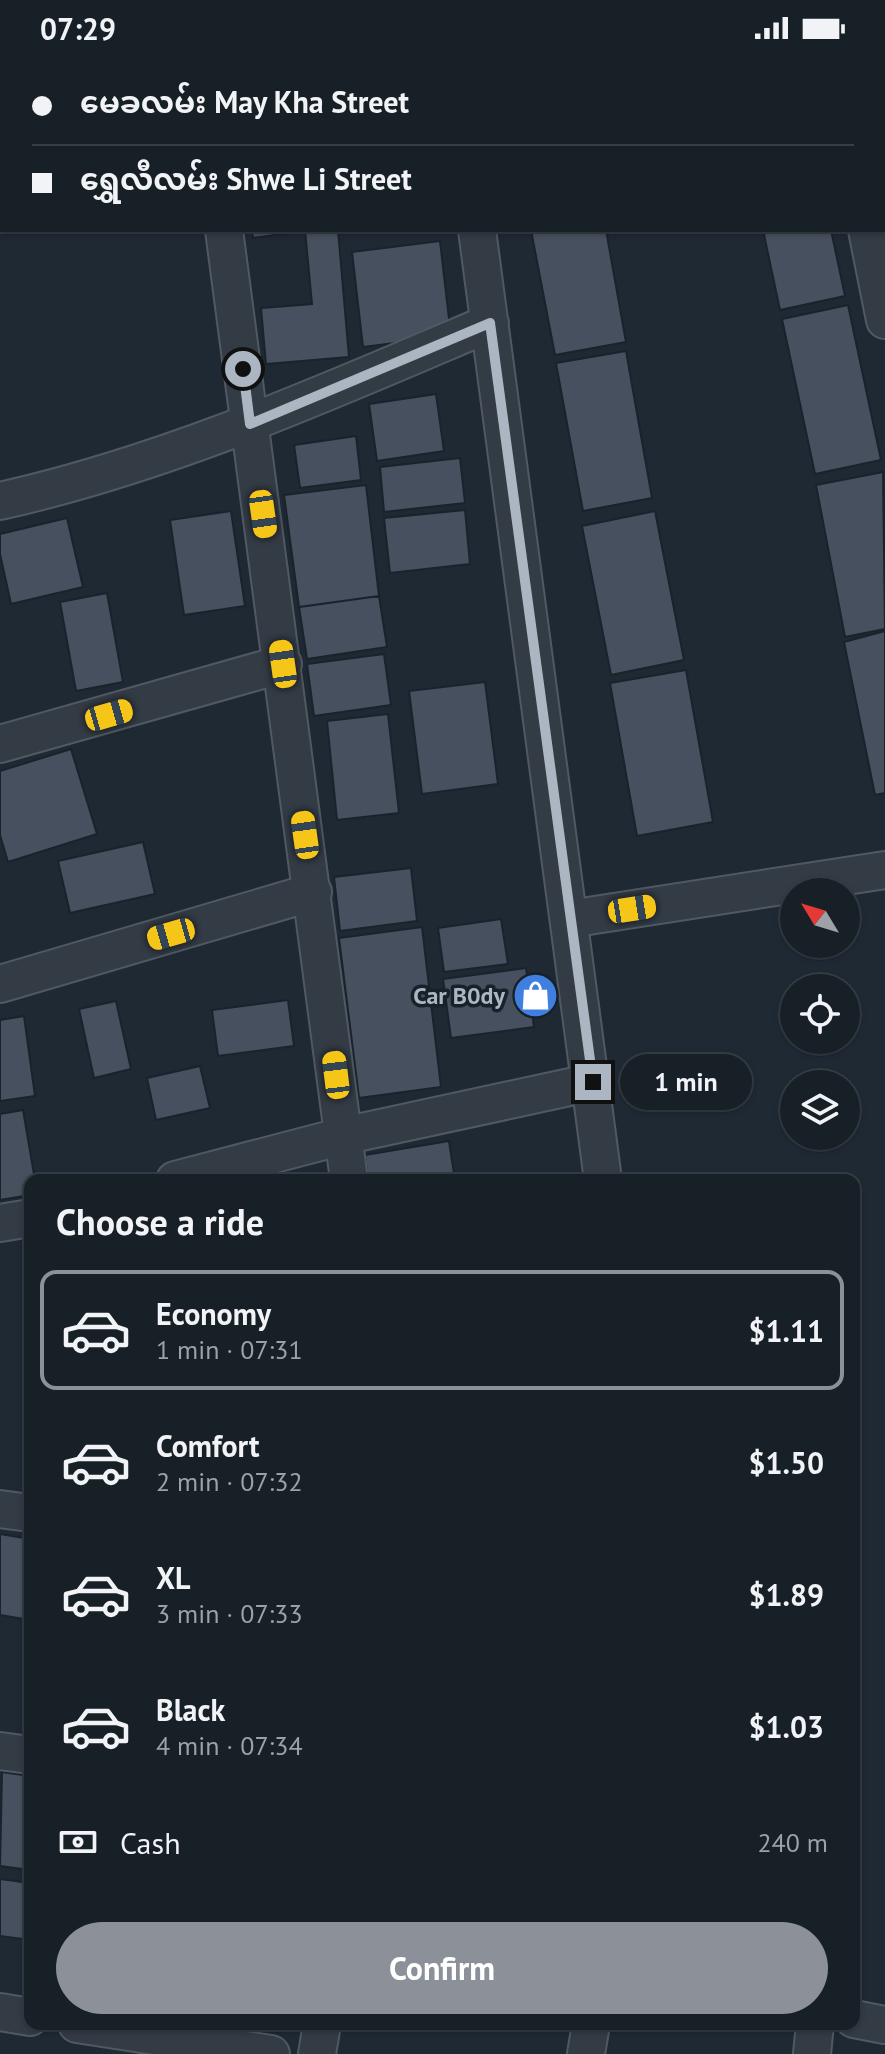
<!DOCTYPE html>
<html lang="en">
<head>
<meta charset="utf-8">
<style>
	body { margin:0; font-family:"PT Sans","Noto Sans Myanmar",sans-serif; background:#242c33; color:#f1f3f6; height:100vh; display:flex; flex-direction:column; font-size:30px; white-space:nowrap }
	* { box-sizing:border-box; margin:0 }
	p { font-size:26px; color:#9ea2a7 }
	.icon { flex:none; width:44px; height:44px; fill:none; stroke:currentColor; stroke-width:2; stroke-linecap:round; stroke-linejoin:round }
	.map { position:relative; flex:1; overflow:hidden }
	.side { position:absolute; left:24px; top:1118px; width:836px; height:856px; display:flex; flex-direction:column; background:#171f27; border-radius:16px; box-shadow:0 2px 6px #0004,0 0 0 2px #363d44 }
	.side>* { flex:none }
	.banner { position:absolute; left:0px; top:0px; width:886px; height:176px; box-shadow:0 2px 6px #0004,0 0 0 2px #363d44; display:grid; align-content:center; height:176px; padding:0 32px; background:#171f27 }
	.needle { width:52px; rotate:308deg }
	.tools { position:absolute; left:780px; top:822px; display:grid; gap:16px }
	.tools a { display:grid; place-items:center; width:80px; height:80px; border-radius:50%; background:#171f27; box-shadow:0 2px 6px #0004,0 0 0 2px #363d44; font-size:40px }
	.end { position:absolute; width:36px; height:36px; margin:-18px; border:10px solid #acb6c2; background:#111; box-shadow:0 0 0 4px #111 }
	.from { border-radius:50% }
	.bubble { position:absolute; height:56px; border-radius:28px; background:#171f27; box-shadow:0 2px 6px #0004,0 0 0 2px #363d44; font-size:26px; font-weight:600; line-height:56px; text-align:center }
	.car { position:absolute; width:24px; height:48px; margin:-24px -12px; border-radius:10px; box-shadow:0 0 6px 2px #0007; background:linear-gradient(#f5c518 24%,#345 0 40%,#f5c518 0 76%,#345 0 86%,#f5c518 0) }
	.banner b { display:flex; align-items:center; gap:28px; height:76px; font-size:30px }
	.banner b+b { border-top:2px solid #363d44 }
	.banner i { width:20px; height:20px; background:#f1f3f6 }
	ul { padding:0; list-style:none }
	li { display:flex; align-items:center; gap:24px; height:120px; margin:0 16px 12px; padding:0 16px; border:4px solid transparent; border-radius:16px }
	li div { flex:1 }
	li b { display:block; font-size:30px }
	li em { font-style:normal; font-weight:600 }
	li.active { border-color:#8c9099 }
	li>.icon { width:72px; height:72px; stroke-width:1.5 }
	h2 { padding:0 32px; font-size:36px; line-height:96px }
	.pay { display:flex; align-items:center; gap:20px; height:88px; padding:0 32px; font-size:30px }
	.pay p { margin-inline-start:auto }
	.primary-button { display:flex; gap:16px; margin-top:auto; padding:16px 32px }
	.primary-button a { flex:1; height:92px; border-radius:48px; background:#8c9099; color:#fff; font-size:32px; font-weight:600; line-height:92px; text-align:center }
	.status { display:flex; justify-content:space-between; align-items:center; height:56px; padding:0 40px; background:#171f27; direction:ltr }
	.status svg { height:22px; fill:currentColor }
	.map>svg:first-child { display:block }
	.water { fill:#33465b }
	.building { fill:#46505e; stroke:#1a222b; stroke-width:2 }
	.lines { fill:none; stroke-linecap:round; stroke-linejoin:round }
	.minor-casing { stroke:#505963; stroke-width:40 }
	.minor { stroke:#333b45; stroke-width:36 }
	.route { stroke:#acb6c2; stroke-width:10 }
	.labels { text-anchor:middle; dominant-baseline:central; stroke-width:7; stroke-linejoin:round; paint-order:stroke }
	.poi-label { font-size:24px; font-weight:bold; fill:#acb6c2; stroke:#182029; text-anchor:end }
</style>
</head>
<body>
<div class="status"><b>07:29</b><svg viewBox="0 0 49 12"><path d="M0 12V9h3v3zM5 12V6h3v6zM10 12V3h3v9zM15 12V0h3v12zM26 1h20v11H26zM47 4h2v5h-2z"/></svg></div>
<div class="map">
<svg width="885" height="1998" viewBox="0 0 885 1998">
	<rect width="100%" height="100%" fill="#1f2934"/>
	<path class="water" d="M0,0H73L2,2L0,90Z"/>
	<path class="building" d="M335,0H418V2H327Z
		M501,0H575L576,2H501Z
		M724,0H801V2H724Z
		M252,174H297V176L253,182Z
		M305,174H338L349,301L266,308L261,252L312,248Z
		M531,174H606L626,286L555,299Z
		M763,174H831L845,240L780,254Z
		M440,185L451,280L363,291L352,196Z
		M848,249L881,404L815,418L782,263Z
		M626,295L652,442L583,455L556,307Z
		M436,338L444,395L377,405L369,348Z
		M356,380L361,424L300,432L294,389Z
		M460,402L465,447L384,456L380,411Z
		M883,416L885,573L845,581L816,429Z
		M366,429L379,540L299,551L284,439Z
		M465,454L470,508L390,517L384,462Z
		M231,455L245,550L184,559L170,464Z
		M655,455L684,604L611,619L582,470Z
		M67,462L83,531L11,548L0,498V478Z
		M107,537L123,626L76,635L60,546Z
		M379,540L387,591L307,603L299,551Z
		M885,575V737L875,739L844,586Z
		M384,598L391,649L314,660L307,608Z
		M686,614L713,766L637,780L610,627Z
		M485,626L498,728L422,738L409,635Z
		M388,658L399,757L337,764L327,665Z
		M71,693L97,778L8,806L0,779V715Z
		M143,786L155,838L70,857L58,805Z
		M411,812L417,865L340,875L334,821Z
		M501,863L508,908L444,916L438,872Z
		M422,871L441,1031L359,1042L339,882Z
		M526,912L534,971L451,982L443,923Z
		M288,944L294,990L218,1000L212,954Z
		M116,945L131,1013L94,1022L79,953Z
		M24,960L35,1040L0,1045V964Z
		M200,1010L210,1052L156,1064L147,1022Z
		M23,1054L35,1124H30V1139L0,1144V1058Z
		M449,1085L455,1124H368L365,1099Z
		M0,1478L30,1483V1564L0,1559Z
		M2,1716L30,1720V1814L0,1810Z
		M0,1823L30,1827V1884L0,1880Z"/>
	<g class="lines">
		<defs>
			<path id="minor" d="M201,0V2
				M453,0V2
				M833,0V2
				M224,174L349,1124
				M477,174L603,1124
				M867,174L885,264
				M0,445C170,407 330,335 490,267
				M0,688L283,608
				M569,863L885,814
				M0,928L313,836
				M175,1124L343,1080L593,1026
				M0,1167L30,1162
				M0,1453L30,1457
				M0,1695L30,1699
				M0,1956L30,1961
				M854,1963L885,1969
				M77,1968L271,1998
				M317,1998L322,1968
				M586,1998L591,1968
				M812,1998L815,1968"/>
		</defs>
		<use href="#minor" class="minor-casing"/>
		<use href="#minor" class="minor"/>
	</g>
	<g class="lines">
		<path class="route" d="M243,313L250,368L490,267L593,1026"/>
	</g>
	<defs>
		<symbol id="shop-disc" viewBox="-11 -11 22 22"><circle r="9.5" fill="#3f7fe0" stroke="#182029"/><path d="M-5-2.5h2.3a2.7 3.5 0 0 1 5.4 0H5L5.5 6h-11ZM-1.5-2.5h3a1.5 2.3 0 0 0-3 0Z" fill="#fff"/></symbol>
	</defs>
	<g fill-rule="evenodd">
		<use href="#shop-disc" x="510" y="914" width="51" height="51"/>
	</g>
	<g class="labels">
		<g class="poi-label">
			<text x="505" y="939">Car B0dy</text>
		</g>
	</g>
</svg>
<div class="tools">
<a><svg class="needle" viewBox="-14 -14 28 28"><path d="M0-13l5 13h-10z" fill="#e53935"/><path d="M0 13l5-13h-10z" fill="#9ea2a7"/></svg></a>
<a><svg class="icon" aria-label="locate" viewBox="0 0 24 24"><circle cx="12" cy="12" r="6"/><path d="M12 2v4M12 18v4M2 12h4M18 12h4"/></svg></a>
<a><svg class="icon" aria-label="layers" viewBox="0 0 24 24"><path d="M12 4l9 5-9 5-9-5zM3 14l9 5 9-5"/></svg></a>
</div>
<i class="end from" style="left:243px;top:313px"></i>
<i class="end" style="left:593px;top:1026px"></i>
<div class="bubble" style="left:620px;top:998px;width:132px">1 min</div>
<i class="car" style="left:263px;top:458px;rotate:172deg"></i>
<i class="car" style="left:283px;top:608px;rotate:352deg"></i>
<i class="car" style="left:109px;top:659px;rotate:74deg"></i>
<i class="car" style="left:305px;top:779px;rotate:352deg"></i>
<i class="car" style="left:632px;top:853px;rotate:81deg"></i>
<i class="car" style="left:171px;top:878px;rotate:254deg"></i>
<i class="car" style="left:336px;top:1019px;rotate:353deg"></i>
<div class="banner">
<b><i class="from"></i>မေခလမ်း May Kha Street</b>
<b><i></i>ရွှေလီလမ်း Shwe Li Street</b>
</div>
<section class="side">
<h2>Choose a ride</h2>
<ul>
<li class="active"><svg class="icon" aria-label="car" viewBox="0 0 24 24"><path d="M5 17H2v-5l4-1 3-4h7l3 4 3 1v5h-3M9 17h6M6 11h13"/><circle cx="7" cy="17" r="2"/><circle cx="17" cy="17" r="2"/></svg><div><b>Economy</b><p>1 min · 07:31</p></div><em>$1.11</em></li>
<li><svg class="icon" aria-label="car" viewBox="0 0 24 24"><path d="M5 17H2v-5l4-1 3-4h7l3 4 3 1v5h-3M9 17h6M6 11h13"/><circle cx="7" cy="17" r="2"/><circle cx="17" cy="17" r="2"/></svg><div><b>Comfort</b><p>2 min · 07:32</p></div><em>$1.50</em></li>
<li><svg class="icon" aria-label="car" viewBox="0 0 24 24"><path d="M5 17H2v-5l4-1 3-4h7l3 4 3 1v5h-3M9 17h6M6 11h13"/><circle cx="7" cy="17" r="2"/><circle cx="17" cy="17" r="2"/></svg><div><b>XL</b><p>3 min · 07:33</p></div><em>$1.89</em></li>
<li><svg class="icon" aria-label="car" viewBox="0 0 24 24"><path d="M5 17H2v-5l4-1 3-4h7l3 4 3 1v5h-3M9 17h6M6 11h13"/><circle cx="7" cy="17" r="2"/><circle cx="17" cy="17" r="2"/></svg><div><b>Black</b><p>4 min · 07:34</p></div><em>$1.03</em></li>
</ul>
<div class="pay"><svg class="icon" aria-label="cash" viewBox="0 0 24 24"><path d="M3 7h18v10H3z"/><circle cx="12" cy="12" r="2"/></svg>Cash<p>240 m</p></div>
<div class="primary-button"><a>Confirm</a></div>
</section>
</div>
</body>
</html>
